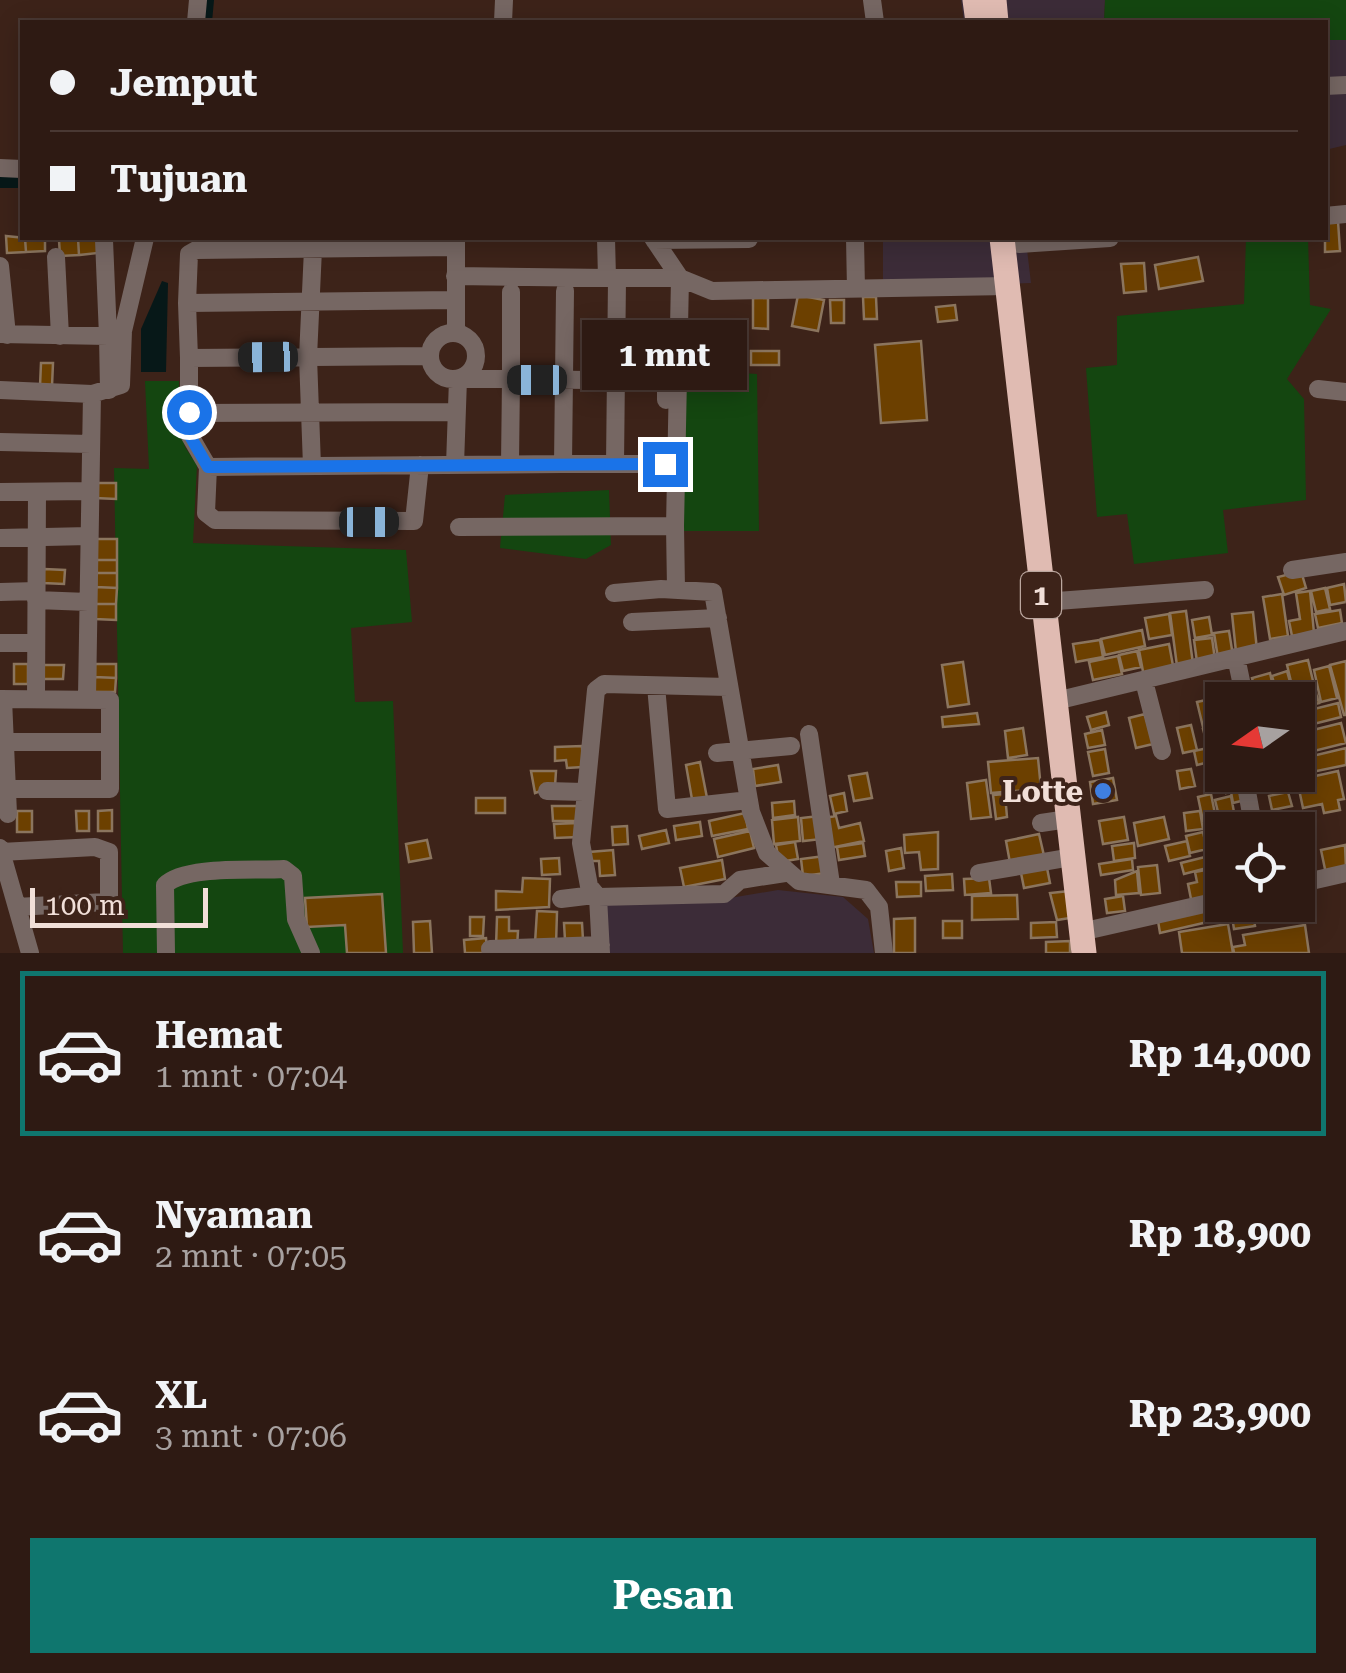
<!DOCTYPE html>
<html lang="id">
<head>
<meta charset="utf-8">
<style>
	body { margin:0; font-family:"Roboto Serif",serif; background:#3a2721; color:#f1f3f6; height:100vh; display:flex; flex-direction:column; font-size:38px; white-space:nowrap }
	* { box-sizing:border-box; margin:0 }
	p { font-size:32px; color:#a7a1a0 }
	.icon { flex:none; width:55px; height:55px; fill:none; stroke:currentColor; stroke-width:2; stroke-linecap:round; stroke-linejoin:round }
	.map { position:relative; height:953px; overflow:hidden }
	.drawer { display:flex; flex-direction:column; background:#2e1a13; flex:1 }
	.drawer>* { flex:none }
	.top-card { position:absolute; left:20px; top:20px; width:1308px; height:220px; border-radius:0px; box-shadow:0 5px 25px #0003,0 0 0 2px #493833; display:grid; align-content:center; height:220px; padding:0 30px; background:#2e1a13 }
	.needle { width:65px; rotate:256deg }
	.fabs { position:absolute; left:1205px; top:682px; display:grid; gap:20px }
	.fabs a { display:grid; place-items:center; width:110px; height:110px; border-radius:0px; background:#2e1a13; box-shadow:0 5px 25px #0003,0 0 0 2px #493833; font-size:50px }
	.scale { position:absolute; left:30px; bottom:25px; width:178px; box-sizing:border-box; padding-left:10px; border:5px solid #f1dfd8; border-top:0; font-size:28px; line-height:35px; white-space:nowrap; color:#f1dfd8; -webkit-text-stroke:8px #3d2319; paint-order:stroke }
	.end { position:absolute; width:45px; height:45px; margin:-22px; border:12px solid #1a73e8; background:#fff; box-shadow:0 0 0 5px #fff }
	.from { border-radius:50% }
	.bubble { position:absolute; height:70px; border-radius:0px; background:#2e1a13; box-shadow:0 5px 25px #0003,0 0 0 2px #493833; font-size:32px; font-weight:700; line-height:70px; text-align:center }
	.car { position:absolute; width:30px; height:60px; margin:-30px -15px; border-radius:12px; box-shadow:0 0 8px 2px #0007; background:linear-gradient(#222 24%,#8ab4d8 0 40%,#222 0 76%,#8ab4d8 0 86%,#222 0) }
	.top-card b { display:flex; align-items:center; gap:35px; height:95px; font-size:38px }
	.top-card b+b { border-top:2px solid #493833 }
	.top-card i { width:25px; height:25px; background:#f1f3f6 }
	ul { padding:18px 0 0; list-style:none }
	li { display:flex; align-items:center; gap:30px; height:165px; margin:0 20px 15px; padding:0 10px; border:5px solid transparent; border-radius:0px }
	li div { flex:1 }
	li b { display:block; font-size:38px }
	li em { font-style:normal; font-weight:700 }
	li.selected { border-color:#0f766e }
	li>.icon { width:90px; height:90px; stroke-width:1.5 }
	.cta { display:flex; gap:20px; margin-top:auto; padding:20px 30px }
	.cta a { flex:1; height:115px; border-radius:0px; background:#0f766e; color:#fff; font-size:40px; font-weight:700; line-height:115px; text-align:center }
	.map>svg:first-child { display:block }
	.industrial { fill:#3c2c38 }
	.green { fill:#144610 }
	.water { fill:#071818 }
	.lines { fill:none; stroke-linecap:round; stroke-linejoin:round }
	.canal { stroke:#071818; stroke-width:12 }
	.building { fill:#6c4000; stroke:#8b755e; stroke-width:2.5 }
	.minor { stroke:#766763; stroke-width:18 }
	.highway { stroke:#e0bbb2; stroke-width:25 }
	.route { stroke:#1a73e8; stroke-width:12 }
	.shop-dot { fill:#3f7fe0; stroke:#3d2319; stroke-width:4 }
	.labels { text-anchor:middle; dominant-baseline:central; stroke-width:8; stroke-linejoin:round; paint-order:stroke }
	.shield { fill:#3d2319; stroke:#bba79f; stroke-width:2.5 }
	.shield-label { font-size:28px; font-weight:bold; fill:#f1dfd8 }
	.poi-label { font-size:30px; font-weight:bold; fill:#f1dfd8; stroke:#3d2319; text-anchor:end }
</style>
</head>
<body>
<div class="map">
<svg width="1346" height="953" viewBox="0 0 1346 953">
	<rect width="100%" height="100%" fill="#3d2319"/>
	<path class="industrial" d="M961,0H1105L1104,22H964Z
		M1325,40H1346V145L1325,150Z
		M883,238H1053L1026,241L1031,283L883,287Z
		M778,890L843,897L868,919L874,953H595L592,903L724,899Z"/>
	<path class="green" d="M1105,0H1346V40H1325V22H1104Z
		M1246,238H1308L1310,305L1331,309L1287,379L1304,399L1306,500L1223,510L1228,553L1134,564L1127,514L1097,517L1086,368L1117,365V316L1244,304Z
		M677,369L757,374L759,531H682Z
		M145,381H179V423L185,447L197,465L193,543L406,550L412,622L351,628L355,702L393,701L403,953H123L114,468L149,469Z
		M609,490L611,545L586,559L500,548L505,495Z"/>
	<path class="water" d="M162,281L168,283L166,372H141V329Z"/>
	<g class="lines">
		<path class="canal" d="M206,22L208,0
			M0,182H22"/>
	</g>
	<path class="building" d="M1338,221L1340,251L1325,252V222Z
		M6,236L25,238L26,252L7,253Z
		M25,238H45V251L26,252Z
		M78,238L79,255L60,256L59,240Z
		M78,238H97L98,253L79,255Z
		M1198,257L1203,281L1159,289L1155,265Z
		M1144,263L1146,291L1124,293L1121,264Z
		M798,295L824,300L818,331L792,326Z
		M863,297H876L877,319H864Z
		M753,298H768V329L753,328Z
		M830,300H844V323H831Z
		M955,305L957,320L938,322L936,307Z
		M921,341L927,420L881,423L875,345Z
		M751,351H779V365H751Z
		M41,363H53L52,386H40Z
		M95,483H116V499L95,498Z
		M96,539H117V560H96Z
		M96,560H117V573H96Z
		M44,569L65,570L64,584L43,583Z
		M1301,571L1306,588L1284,595L1278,577Z
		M96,573H117V588L96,587Z
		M1344,584L1346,602L1330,605L1327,588Z
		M96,587L117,588L116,604H95Z
		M1325,588L1330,609L1316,612L1311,591Z
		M1310,591L1314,633L1292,636L1289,621L1300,619L1296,593Z
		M1282,594L1288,636L1270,639L1263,597Z
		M95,604H116V620L95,619Z
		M1340,610L1342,623L1318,628L1315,614Z
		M1186,611L1193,664L1177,666L1170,613Z
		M1253,612L1257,650L1236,652L1232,614Z
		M1169,614L1172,635L1149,639L1145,618Z
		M1209,617L1212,635L1195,638L1192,620Z
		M1142,630L1145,646L1105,655L1101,639Z
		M1229,631L1233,656L1218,658L1214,633Z
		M1212,638L1215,660L1197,662L1194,640Z
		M1100,640L1103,657L1076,662L1073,644Z
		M1169,644L1174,671L1144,677L1139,650Z
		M1137,651L1141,667L1123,671L1119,655Z
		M1118,656L1122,674L1093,680L1089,662Z
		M1308,660L1314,685L1293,690L1287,665Z
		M1346,661V715H1344L1330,665Z
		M963,662L969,704L948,707L942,665Z
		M14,664H28V684H14Z
		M95,664H116V678L95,677Z
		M42,665H64L63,679H42Z
		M1329,666L1337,698L1321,702L1314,670Z
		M1287,671L1295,700H1279L1272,676Z
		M1270,673L1276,700H1258L1252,678Z
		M95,677L116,678L115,692H94Z
		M1314,687L1319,703L1299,708L1294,692Z
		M1220,697L1222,722L1203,727L1197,702Z
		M1338,703L1341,717L1298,728V713Z
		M1106,712L1109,725L1091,730L1087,717Z
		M977,713L979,724L943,727L942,717Z
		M1145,714L1153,744L1136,748L1129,718Z
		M1341,723L1346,743L1306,753L1301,733Z
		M1191,725L1197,750L1183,753L1177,728Z
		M1222,725V740L1207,744L1203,729Z
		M1023,728L1027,755L1008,758L1005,731Z
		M1102,730L1105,745L1088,748L1085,734Z
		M1222,745V759L1197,765L1194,751Z
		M582,746L583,767L567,768L566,760L555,761V747Z
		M1346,748V765L1307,773L1304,758Z
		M1105,749L1109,773L1093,776L1088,752Z
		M1038,758L1041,789L991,793L988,762Z
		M700,762L708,803L693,805L686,765Z
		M1219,762L1222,775H1241L1249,799L1233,803L1231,792L1226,793Z
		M778,765L781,782L755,786L753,769Z
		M1191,769L1195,786L1180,789L1177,771Z
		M531,771H556L555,786L535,793Z
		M1338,771L1344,799L1338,800L1340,810L1324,813L1322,804L1303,808L1297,780Z
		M867,773L872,798L854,801L849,776Z
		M1113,778L1117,800L1093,804L1090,782Z
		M986,780L991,817L971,819L967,783Z
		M1288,792L1292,806L1272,810L1269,796Z
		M844,793L847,811L834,814L830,796Z
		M1005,794L1007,817L996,819L993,795Z
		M1211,794L1216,819L1203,821L1198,797Z
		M1231,796L1234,812L1219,816L1215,800Z
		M476,798H505V813H476Z
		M794,801L795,815L773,818L772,803Z
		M552,806H578V821H553Z
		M112,810V831H98V811Z
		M17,811H32V832H17Z
		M76,811H89V831H77Z
		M1200,811L1203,829L1186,831L1184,813Z
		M745,813L748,829L712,836L709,821Z
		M820,816L822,839L803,841L801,818Z
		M836,816L839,828L860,823L864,841L830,848L824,818Z
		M798,817L800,841L774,844L772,820Z
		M1124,817L1128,840L1103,844L1099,821Z
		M1164,817L1169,839L1138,846L1134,823Z
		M700,822L702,836L676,840L674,826Z
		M578,823L579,837L555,838L554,824Z
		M627,826L628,844L613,845L612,827Z
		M666,830L669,843L642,849L639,836Z
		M750,831L754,848L718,857L714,839Z
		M938,832V869L921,870L919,852L905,853L904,835Z
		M1203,832L1207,849L1190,853L1186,836Z
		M1039,834L1045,860L1010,863L1006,841Z
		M427,840L431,858L409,862L406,844Z
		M1187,841L1190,856L1169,861L1165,846Z
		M795,842L798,859L779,862L776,845Z
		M863,843L865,856L839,860L837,847Z
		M1134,843L1135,858L1114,861L1112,846Z
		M1345,845L1346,869L1326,874L1321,850Z
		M901,848L904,868L889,871L886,851Z
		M613,850L615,875L600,876L599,861H590L589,852Z
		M825,856L826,873L803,876L801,859Z
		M1209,856L1211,867L1184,874L1181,863Z
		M559,858L560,874L542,875L541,859Z
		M1132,859L1133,870L1101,875L1099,864Z
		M722,860L725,879L684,887L680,868Z
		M1157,865L1160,893L1141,895L1138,867Z
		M1047,868L1050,883L1024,888L1021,873Z
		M1216,868L1217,899L1192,904L1188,884L1197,882L1195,872Z
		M1137,871L1139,893L1116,895L1115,880Z
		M952,874L953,890L926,891L925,876Z
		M523,878L550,879L549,907L496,910V891L522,892Z
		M989,878L991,893L965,895L964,879Z
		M896,882H921V896L897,897Z
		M1070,891V918L1057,920L1050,893Z
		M382,894L386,953H347L345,925L307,927L305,898Z
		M1017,895L1018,919L972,920V896Z
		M1123,896L1125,911L1107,913L1105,899Z
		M1223,905L1225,918L1160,933L1158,921Z
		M1230,905H1252L1255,926L1234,929Z
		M537,911L557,912L556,945L535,943Z
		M470,917H484L483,936H470Z
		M497,917H509V931H518L517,948L496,947Z
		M915,918V953H894V919Z
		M430,921L432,953H414L413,922Z
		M943,921H962V938H943Z
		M1056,922L1057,937L1031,938V923Z
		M564,923H582L583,940H565Z
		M1228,924L1233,953H1182L1179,932Z
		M1305,925L1309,953H1234L1233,947L1245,945L1243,935Z
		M486,938L487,953H465L464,940Z
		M1070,941V953H1046V942Z"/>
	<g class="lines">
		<path class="minor" d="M872,0L875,22
			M196,22L198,0
			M503,22L504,0
			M1325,86L1346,85
			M0,168L22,169
			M1325,216L1346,214
			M606,238L607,278H680L712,291L1008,286
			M855,238L856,289
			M456,239V333
			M104,240L108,336H116
			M654,240L749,239
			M1019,244L1110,238
			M56,257L60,336
			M0,266L7,335
			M455,276L607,278
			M187,303L189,254L196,250L456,247
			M430 356a23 23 0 1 1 46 0a23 23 0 1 1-46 0Z
			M0,334L108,336L109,390
			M189,358L187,303L455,300
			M1318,389L1346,392
			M0,390L92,394L121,385L123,331L145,238
			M189,413V358L430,356
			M0,442L91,444
			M510,464L511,379L666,381V400
			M563,464L565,291
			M615,464H665V446
			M420,465L414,521L215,520L206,513L208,467L563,464H615L617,279
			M455,465L458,379H511V292
			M312,466L308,357L313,249
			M208,467L190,436L189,413L454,412
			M0,492L90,491
			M675,526L676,589
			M459,527L675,526L680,278L653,238
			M0,538L89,536
			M1292,570L1346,562
			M0,592L36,591
			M614,593L661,589L713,592L751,812L767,853L799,881L866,890L879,907L884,953
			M36,600L88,602
			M1057,601L1205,590
			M632,622L718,618
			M0,643H36
			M1236,657L1245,700
			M1144,681L1162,751
			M656,686L667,809L749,800
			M87,697L92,394
			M36,698L37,492
			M1068,698L1346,631
			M0,699L110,700V789H6
			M3,699L8,814
			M809,734L831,884
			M3,742H110
			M717,753L791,746
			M1244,775L1254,830
			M547,791L584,792
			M1041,823L1068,819
			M0,848L30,953
			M1,852L95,847L109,852V898L105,902L17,907
			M979,873L1072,857
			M1298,884L1346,873
			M598,897L724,894L740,880L785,873
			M561,899L594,895
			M1094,929L1222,900
			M490,949L601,945
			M166,953L165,885C185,865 255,871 284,869L293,876L296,919L311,953
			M601,953L598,897L589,886L581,843L596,690L604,684L728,687"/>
		<path class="highway" d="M975,0L978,22
			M994,0L996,22
			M1002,238L1084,953"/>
	</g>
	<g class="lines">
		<path class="route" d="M189,412L190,436L208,467L665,464"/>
	</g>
	<circle class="shop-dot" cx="1103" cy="791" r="10"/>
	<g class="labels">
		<rect class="shield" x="1021" y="572" width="40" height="46" rx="8"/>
		<g class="shield-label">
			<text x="1041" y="595">1</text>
		</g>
		<g class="poi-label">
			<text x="1083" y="791">Lotte</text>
		</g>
	</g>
</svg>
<div class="fabs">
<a><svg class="needle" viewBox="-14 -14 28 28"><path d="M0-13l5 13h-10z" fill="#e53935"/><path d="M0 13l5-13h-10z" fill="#a7a1a0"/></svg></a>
<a><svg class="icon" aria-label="locate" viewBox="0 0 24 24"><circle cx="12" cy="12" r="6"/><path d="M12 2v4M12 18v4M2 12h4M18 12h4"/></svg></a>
</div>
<div class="scale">100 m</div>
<i class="end from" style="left:189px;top:412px"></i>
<i class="end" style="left:665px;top:464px"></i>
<div class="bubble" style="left:582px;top:320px;width:165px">1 mnt</div>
<i class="car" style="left:268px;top:357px;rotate:269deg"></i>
<i class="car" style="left:537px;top:380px;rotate:270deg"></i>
<i class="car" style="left:369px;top:522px;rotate:90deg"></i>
<div class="top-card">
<b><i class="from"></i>Jemput</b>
<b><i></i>Tujuan</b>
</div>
</div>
<section class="drawer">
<ul>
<li class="selected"><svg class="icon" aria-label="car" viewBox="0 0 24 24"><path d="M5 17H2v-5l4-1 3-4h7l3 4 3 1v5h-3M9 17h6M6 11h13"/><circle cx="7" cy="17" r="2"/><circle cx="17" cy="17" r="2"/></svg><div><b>Hemat</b><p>1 mnt · 07:04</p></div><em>Rp 14,000</em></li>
<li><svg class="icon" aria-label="car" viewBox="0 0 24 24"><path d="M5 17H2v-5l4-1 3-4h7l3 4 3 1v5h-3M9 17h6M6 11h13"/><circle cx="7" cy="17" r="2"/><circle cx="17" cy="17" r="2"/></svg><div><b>Nyaman</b><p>2 mnt · 07:05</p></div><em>Rp 18,900</em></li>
<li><svg class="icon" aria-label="car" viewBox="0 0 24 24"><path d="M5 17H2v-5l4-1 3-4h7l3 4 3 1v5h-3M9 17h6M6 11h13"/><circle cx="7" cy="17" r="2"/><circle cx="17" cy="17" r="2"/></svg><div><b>XL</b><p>3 mnt · 07:06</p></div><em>Rp 23,900</em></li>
</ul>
<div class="cta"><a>Pesan</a></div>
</section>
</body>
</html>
